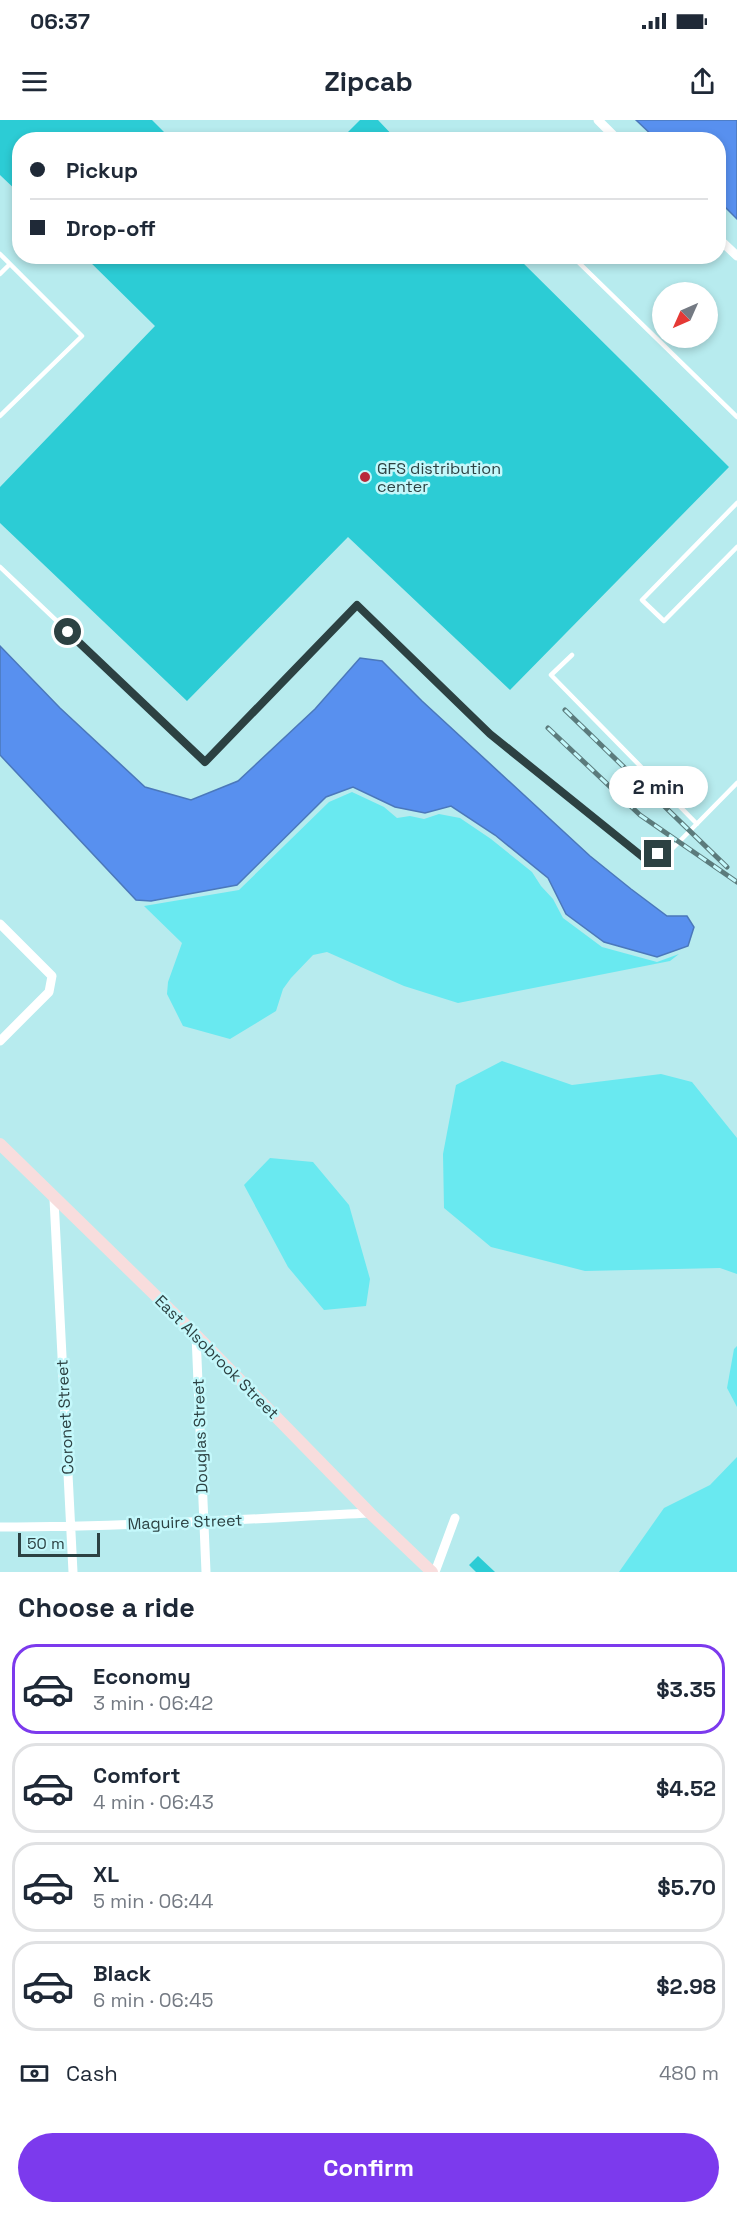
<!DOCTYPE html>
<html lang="en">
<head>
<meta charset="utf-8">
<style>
	body { margin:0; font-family:"Space Grotesk",sans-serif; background:#f2f2f3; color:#1f2937; height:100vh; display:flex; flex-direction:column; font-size:22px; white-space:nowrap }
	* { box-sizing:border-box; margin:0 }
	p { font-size:20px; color:#747a83 }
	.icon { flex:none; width:33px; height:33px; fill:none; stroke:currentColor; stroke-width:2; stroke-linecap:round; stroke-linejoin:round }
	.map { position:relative; height:1452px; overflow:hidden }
	.sheet { display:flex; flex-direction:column; background:#fff; flex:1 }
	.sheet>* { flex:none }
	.banner { position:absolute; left:12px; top:12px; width:714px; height:132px; border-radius:24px; box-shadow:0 3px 9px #0003; display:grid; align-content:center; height:132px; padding:0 18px; background:#fff }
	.needle { width:39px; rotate:225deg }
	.fabs { position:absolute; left:652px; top:162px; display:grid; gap:12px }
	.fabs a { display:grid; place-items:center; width:66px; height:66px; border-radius:50%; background:#fff; box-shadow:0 3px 9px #0003; font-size:30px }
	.scale { position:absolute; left:18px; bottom:15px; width:82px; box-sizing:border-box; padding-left:6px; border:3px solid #2c4142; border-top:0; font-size:16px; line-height:21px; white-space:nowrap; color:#2c4142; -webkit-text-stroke:4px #c4f8fb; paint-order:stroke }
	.end { position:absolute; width:27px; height:27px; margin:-14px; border:8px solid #2c4142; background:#fff; box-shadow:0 0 0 3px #fff }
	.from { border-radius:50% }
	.bubble { position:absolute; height:42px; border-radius:21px; background:#fff; box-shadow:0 3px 9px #0003; font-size:20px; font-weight:600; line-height:42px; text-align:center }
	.banner b { display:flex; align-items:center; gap:21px; height:57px; font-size:22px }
	.banner b+b { border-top:2px solid #e0e1e3 }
	.banner i { width:15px; height:15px; background:#1f2937 }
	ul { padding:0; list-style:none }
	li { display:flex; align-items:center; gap:18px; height:90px; margin:0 12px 9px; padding:0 6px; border:3px solid #e0e1e3; border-radius:24px }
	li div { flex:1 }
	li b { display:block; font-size:22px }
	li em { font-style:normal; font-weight:600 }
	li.on { border-color:#7c3aed }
	li>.icon { width:54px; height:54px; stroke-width:1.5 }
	h2 { padding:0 18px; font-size:27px; line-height:72px }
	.pay { display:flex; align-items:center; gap:15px; height:66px; padding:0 18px; font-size:22px }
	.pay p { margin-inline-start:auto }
	.action { display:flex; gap:12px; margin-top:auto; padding:12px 18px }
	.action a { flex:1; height:69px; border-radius:36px; background:#7c3aed; color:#fff; font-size:24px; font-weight:600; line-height:69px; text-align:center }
	.status { display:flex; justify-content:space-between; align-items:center; height:42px; padding:0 30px; background:#fff; direction:ltr }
	.status svg { height:16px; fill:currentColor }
	header { display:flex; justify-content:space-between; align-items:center; height:78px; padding:0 18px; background:#fff; font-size:27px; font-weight:600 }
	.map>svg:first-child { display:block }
	.green { fill:#69e9f0 }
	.water { fill:#5890ef; stroke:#4b78bb; stroke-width:1.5 }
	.building { fill:#2cccd5 }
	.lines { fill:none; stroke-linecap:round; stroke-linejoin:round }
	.lane { stroke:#fff; stroke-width:4.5 }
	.street { stroke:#fff; stroke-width:9 }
	.secondary { stroke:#f8dddd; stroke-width:12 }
	.rail-casing { stroke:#5b7b7c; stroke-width:5 }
	.rail { stroke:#c4f8fb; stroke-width:3; stroke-dasharray:9; stroke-linecap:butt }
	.route { stroke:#2c4142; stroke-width:8 }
	.poi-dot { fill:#b92839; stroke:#c4f8fb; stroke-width:2 }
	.labels { text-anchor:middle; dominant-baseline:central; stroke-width:5; stroke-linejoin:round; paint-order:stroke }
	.poi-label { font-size:16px; fill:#2c4142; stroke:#c4f8fb; text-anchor:start }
	.street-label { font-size:16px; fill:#2c4142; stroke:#c4f8fb }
</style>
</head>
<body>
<div class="status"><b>06:37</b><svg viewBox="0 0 49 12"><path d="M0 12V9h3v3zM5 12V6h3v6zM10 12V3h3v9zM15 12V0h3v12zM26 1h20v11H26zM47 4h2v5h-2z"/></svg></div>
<header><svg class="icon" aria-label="menu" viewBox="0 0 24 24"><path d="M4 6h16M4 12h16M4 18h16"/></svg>Zipcab<svg class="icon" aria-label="share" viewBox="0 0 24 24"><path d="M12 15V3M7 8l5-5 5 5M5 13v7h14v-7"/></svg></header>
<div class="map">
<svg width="737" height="1452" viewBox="0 0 737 1452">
	<rect width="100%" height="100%" fill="#b7ebee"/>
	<path class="green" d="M352,672L384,687L397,698L410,696L424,699L439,694L460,698L491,719L532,752L541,766L553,779L563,798L602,827L657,842L679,834L670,841L458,883L404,866L327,832L313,835L291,858L283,869L276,891L230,919L183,906L167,874L168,862L182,823L144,786L239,770L329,682Z
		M502,941L572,965L661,954L692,962L737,1018V1154L720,1148L585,1151L491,1127L444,1088L443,1034L456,965Z
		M270,1038L313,1042L349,1085L370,1159L366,1186L324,1190L288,1147L244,1065Z
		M737,1226V1287L727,1268L734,1229Z
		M737,1337V1452H619L664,1388L710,1365Z"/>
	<path class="water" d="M636,0H737V99L719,81L718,20L656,19Z
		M0,526L60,588L145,667L191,680L238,661L315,589L360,538L382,541L422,581L590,736L631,769L667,796H687L694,807L688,826L657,837L604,822L566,794L548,758L495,715L451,686L425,693L395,687L353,667L326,677L237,765L151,781L136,780L0,635Z"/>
	<path class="building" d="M0,0H152L172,20H20V74L0,55Z
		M360,0H378L397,20H340Z
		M84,136H516L729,347L510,570L348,417L187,581L0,403V367L155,206Z
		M478,1436L495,1452H476L469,1445Z"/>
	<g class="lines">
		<path class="lane" d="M0,134L82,216L0,296
			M572,136L737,297
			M0,154L10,144
			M737,383L642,480L664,501L737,427
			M0,447L205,642L357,485L490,614L644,738L671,730L737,663
			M572,535L551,555L697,704"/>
		<path class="street" d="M598,0L618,20
			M718,118L737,136
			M0,804L52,856L49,872L0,921
			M54,1079L73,1452
			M196,1215L206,1452
			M0,1407C124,1407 247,1399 370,1393
			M435,1452L455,1398"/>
		<path class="secondary" d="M0,1024L196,1215L370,1393L432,1452"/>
		<defs>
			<path id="rail" d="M565,590L727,747
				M548,608L640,695L737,762"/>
		</defs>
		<use href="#rail" class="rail-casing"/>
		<use href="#rail" class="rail"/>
	</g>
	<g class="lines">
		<path class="route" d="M68,512L205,642L357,485L490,614L644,738L658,734"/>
	</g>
	<circle class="poi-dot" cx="365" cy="357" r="6"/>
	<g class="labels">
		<g class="poi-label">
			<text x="377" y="348">GFS distribution<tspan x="377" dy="18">center</tspan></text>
		</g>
		<g class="street-label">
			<text transform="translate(217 1237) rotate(45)">East Alsobrook Street</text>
			<text transform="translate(65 1297) rotate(-93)">Coronet Street</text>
			<text transform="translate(200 1316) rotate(-92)">Douglas Street</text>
			<text transform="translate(185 1402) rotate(-2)">Maguire Street</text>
		</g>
	</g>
</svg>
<div class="fabs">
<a><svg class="needle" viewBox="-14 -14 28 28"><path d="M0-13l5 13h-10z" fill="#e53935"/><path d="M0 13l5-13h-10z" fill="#747a83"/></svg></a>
</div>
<div class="scale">50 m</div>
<i class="end from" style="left:68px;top:512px"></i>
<i class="end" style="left:658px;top:734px"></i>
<div class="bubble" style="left:609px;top:646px;width:99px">2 min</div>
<div class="banner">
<b><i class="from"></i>Pickup</b>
<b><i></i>Drop-off</b>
</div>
</div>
<section class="sheet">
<h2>Choose a ride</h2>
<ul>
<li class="on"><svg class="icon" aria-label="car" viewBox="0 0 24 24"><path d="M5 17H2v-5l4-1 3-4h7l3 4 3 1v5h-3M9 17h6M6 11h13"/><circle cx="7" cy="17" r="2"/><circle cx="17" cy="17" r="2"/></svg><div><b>Economy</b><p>3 min · 06:42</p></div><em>$3.35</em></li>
<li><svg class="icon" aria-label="car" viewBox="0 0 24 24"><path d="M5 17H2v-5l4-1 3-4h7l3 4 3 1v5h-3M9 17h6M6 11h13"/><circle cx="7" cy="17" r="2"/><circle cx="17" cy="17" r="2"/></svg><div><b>Comfort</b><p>4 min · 06:43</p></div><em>$4.52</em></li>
<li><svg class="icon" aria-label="car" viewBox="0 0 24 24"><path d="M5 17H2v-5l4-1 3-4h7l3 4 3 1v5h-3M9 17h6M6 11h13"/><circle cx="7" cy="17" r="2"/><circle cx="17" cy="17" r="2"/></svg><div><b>XL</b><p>5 min · 06:44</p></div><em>$5.70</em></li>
<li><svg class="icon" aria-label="car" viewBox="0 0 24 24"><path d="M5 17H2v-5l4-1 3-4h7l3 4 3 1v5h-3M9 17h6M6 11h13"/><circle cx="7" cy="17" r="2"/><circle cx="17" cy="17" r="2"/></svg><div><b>Black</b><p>6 min · 06:45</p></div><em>$2.98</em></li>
</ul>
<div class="pay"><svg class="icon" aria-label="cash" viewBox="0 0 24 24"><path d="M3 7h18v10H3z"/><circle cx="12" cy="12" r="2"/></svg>Cash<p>480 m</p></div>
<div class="action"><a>Confirm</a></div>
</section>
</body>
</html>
